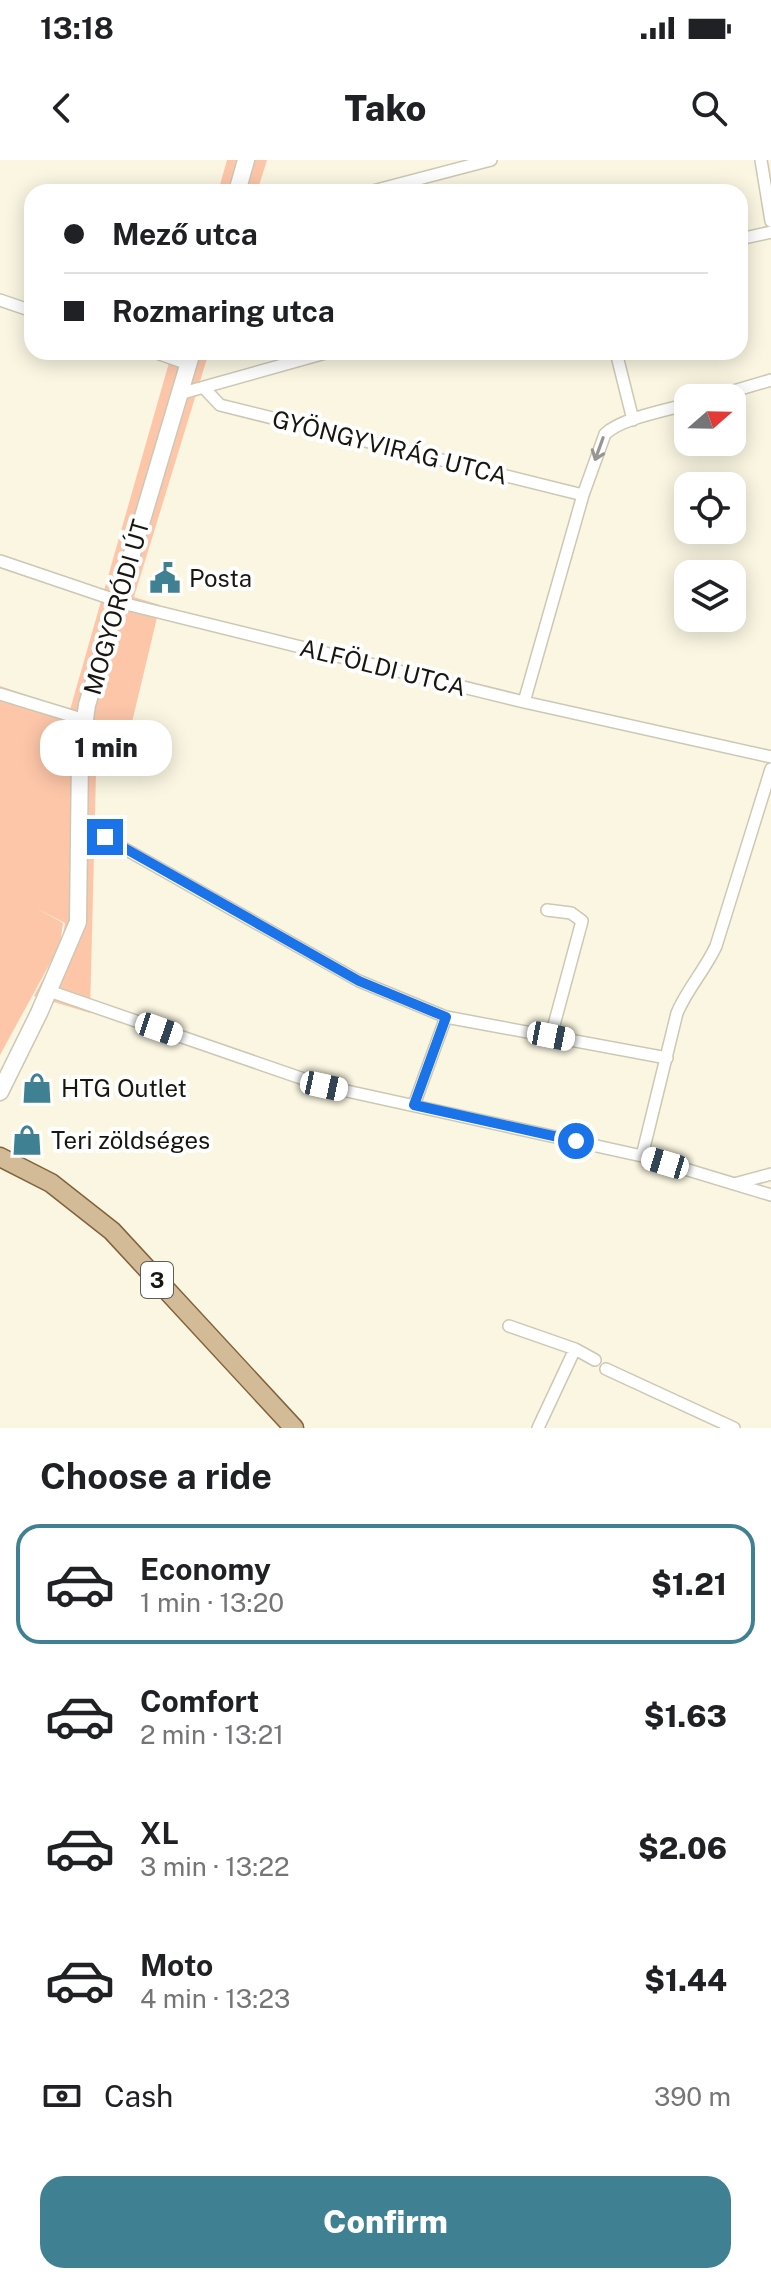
<!DOCTYPE html>
<html lang="en">
<head>
<meta charset="utf-8">
<style>
	body { margin:0; font-family:"Public Sans",sans-serif; background:#f6f6f6; color:#202124; height:100vh; display:flex; flex-direction:column; font-size:30px; white-space:nowrap }
	* { box-sizing:border-box; margin:0 }
	p { font-size:26px; color:#757577 }
	.icon { flex:none; width:44px; height:44px; fill:none; stroke:currentColor; stroke-width:2; stroke-linecap:round; stroke-linejoin:round }
	.map { position:relative; height:1268px; overflow:hidden }
	.sheet { display:flex; flex-direction:column; background:#fff; flex:1 }
	.sheet>* { flex:none }
	.guide { position:absolute; left:24px; top:24px; width:724px; height:176px; border-radius:24px; box-shadow:0 4px 20px #0003; display:grid; align-content:center; height:176px; padding:0 40px; background:#fff }
	.needle { width:52px; rotate:70deg }
	.buttons { position:absolute; left:674px; top:224px; display:grid; gap:16px }
	.buttons a { display:grid; place-items:center; width:72px; height:72px; border-radius:16px; background:#fff; box-shadow:0 4px 20px #0003; font-size:40px }
	.end { position:absolute; width:36px; height:36px; margin:-18px; border:10px solid #1a73e8; background:#fff; box-shadow:0 0 0 4px #fff }
	.from { border-radius:50% }
	.bubble { position:absolute; height:56px; border-radius:24px; background:#fff; box-shadow:0 4px 20px #0003; font-size:26px; font-weight:800; line-height:56px; text-align:center }
	.car { position:absolute; width:24px; height:48px; margin:-24px -12px; border-radius:10px; box-shadow:0 0 6px 2px #0007; background:linear-gradient(#fff 24%,#345 0 40%,#fff 0 76%,#345 0 86%,#fff 0) }
	.guide b { display:flex; align-items:center; gap:28px; height:76px; font-size:30px }
	.guide b+b { border-top:2px solid #e0e0e0 }
	.guide i { width:20px; height:20px; background:#202124 }
	ul { padding:0; list-style:none }
	li { display:flex; align-items:center; gap:24px; height:120px; margin:0 16px 12px; padding:0 24px; border:4px solid transparent; border-radius:24px }
	li div { flex:1 }
	li b { display:block; font-size:30px }
	li em { font-style:normal; font-weight:800 }
	li.selected { border-color:#408093 }
	li>.icon { width:72px; height:72px; stroke-width:1.5 }
	h2 { padding:0 40px; font-size:36px; line-height:96px }
	.pay { display:flex; align-items:center; gap:20px; height:88px; padding:0 40px; font-size:30px }
	.pay p { margin-inline-start:auto }
	.action { display:flex; gap:16px; margin-top:auto; padding:16px 40px }
	.action a { flex:1; height:92px; border-radius:24px; background:#408093; color:#fff; font-size:32px; font-weight:800; line-height:92px; text-align:center }
	.status { display:flex; justify-content:space-between; align-items:center; height:56px; padding:0 40px; background:#fff; direction:ltr }
	.status svg { height:22px; fill:currentColor }
	header { display:flex; justify-content:space-between; align-items:center; height:104px; padding:0 40px; background:#fff; font-size:36px; font-weight:800 }
	.map>svg:first-child { display:block }
	.green { fill:#fdc6a9 }
	.lines { fill:none; stroke-linecap:round; stroke-linejoin:round }
	.street-casing { stroke:#ccc8b5; stroke-width:14 }
	.secondary-casing { stroke:#ccc8b5; stroke-width:19 }
	.primary-casing { stroke:#80633b; stroke-width:21 }
	.street { stroke:#fff; stroke-width:11 }
	.secondary { stroke:#fff; stroke-width:16 }
	.primary { stroke:#d4bb98; stroke-width:18 }
	.oneway { stroke:#979693 }
	.route { stroke:#1a73e8; stroke-width:10 }
	.labels { text-anchor:middle; dominant-baseline:central; stroke-width:8; stroke-linejoin:round; paint-order:stroke }
	.shield { fill:#fff; stroke:#5d5c57; stroke-width:2 }
	.shield-label { font-size:22px; font-weight:bold; fill:#17160f }
	.street-label { font-size:24px; fill:#17160f; stroke:#fff }
	.poi-label { font-size:24px; fill:#17160f; stroke:#fff; text-anchor:start }
</style>
</head>
<body>
<div class="status"><b>13:18</b><svg viewBox="0 0 49 12"><path d="M0 12V9h3v3zM5 12V6h3v6zM10 12V3h3v9zM15 12V0h3v12zM26 1h20v11H26zM47 4h2v5h-2z"/></svg></div>
<header><svg class="icon" aria-label="back" viewBox="0 0 24 24"><path d="M15 5l-7 7 7 7"/></svg>Tako<svg class="icon" aria-label="search" viewBox="0 0 24 24"><circle cx="10" cy="10" r="6"/><path d="M15 15l6 6"/></svg></header>
<div class="map">
<svg width="771" height="1268" viewBox="0 0 771 1268">
	<rect width="100%" height="100%" fill="#faf6e2"/>
	<path class="green" d="M227,0H267L257,32H218Z
		M172,192H209L134,437L160,445L128,579L97,573L90,853L34,836L61,786L65,763L36,748L63,763L60,785L0,895V526L70,550Z"/>
	<g class="lines">
		<defs>
			<path id="street" d="M761,0L771,61
				M369,32L491,0
				M740,79L771,72
				M0,140L32,151
				M154,192L188,204
				M616,192L633,260
				M204,228L220,245L583,335
				M179,234L329,192
				M710,238L771,220
				M0,401L130,445L524,542L771,597
				M0,534L85,560
				M524,542L583,335L605,274C622,258 664,251 688,244
				M79,663L359,821L446,857L667,898
				M547,750L571,753L582,761L551,876
				M49,831L324,926L642,996L771,1035
				M414,945L446,857
				M642,996L677,853C687,829 705,810 716,786L771,609
				M734,1024L771,1014
				M509,1166L575,1189L595,1200
				M606,1209L734,1268
				M538,1268L575,1189"/>
			<path id="secondary" d="M237,32L246,0
				M0,932L39,853L78,762L80,595L87,545L192,192"/>
			<path id="primary" d="M0,997L51,1023L112,1071L294,1268"/>
		</defs>
		<use href="#street" class="street-casing"/>
		<use href="#secondary" class="secondary-casing"/>
		<use href="#primary" class="primary-casing"/>
		<use href="#street" class="street"/>
		<use href="#secondary" class="secondary"/>
		<use href="#primary" class="primary"/>
	</g>
	<defs><path id="oneway-shaft" d="M-6 0H5M1.5-3L5.5 0L1.5 3" fill="none" stroke-width="1.6" stroke-linecap="round" stroke-linejoin="round" transform="scale(2)"/></defs>
	<use class="oneway" href="#oneway-shaft" transform="translate(599 289) rotate(110)"/>
	<g class="lines">
		<path class="route" d="M105,677L359,821L446,857L414,945L576,981"/>
	</g>
	<defs>
		<symbol id="civic-bare" viewBox="-9 -9 18 18"><path d="M-.6-6.5H3V-4.5H.6V-3L4-1V1h2V6H-6V1h2V-1L-.6-3ZM-1.2 2.5V6h2.4V2.5Z" fill="#408093" stroke="#fff" stroke-width="2.5" paint-order="stroke"/></symbol>
		<symbol id="shop-bare" viewBox="-9 -9 18 18"><path d="M-5-2.5h2.3a2.7 3.5 0 0 1 5.4 0H5L5.5 6h-11ZM-1.5-2.5h3a1.5 2.3 0 0 0-3 0Z" fill="#408093" stroke="#fff" stroke-width="2.5" paint-order="stroke"/></symbol>
	</defs>
	<g fill-rule="evenodd">
		<use href="#civic-bare" x="143" y="396" width="44" height="44"/>
		<use href="#shop-bare" x="15" y="906" width="44" height="44"/>
		<use href="#shop-bare" x="5" y="958" width="44" height="44"/>
	</g>
	<g class="labels">
		<rect class="shield" x="141" y="1102" width="32" height="36" rx="6"/>
		<g class="shield-label">
			<text x="157" y="1120">3</text>
		</g>
		<g class="street-label">
			<text transform="translate(390 287) rotate(14)">GYÖNGYVIRÁG UTCA</text>
			<text transform="translate(116 447) rotate(-74)">MOGYORÓDI ÚT</text>
			<text transform="translate(383 507) rotate(14)">ALFÖLDI UTCA</text>
		</g>
		<g class="poi-label">
			<text x="189" y="418">Posta</text>
			<text x="61" y="928">HTG Outlet</text>
			<text x="51" y="980">Teri zöldséges</text>
		</g>
	</g>
</svg>
<div class="buttons">
<a><svg class="needle" viewBox="-14 -14 28 28"><path d="M0-13l5 13h-10z" fill="#e53935"/><path d="M0 13l5-13h-10z" fill="#757577"/></svg></a>
<a><svg class="icon" aria-label="locate" viewBox="0 0 24 24"><circle cx="12" cy="12" r="6"/><path d="M12 2v4M12 18v4M2 12h4M18 12h4"/></svg></a>
<a><svg class="icon" aria-label="layers" viewBox="0 0 24 24"><path d="M12 4l9 5-9 5-9-5zM3 14l9 5 9-5"/></svg></a>
</div>
<i class="end from" style="left:576px;top:981px"></i>
<i class="end" style="left:105px;top:677px"></i>
<div class="bubble" style="left:40px;top:560px;width:132px">1 min</div>
<i class="car" style="left:159px;top:869px;rotate:109deg"></i>
<i class="car" style="left:551px;top:876px;rotate:101deg"></i>
<i class="car" style="left:324px;top:926px;rotate:102deg"></i>
<i class="car" style="left:665px;top:1003px;rotate:287deg"></i>
<div class="guide">
<b><i class="from"></i>Mező utca</b>
<b><i></i>Rozmaring utca</b>
</div>
</div>
<section class="sheet">
<h2>Choose a ride</h2>
<ul>
<li class="selected"><svg class="icon" aria-label="car" viewBox="0 0 24 24"><path d="M5 17H2v-5l4-1 3-4h7l3 4 3 1v5h-3M9 17h6M6 11h13"/><circle cx="7" cy="17" r="2"/><circle cx="17" cy="17" r="2"/></svg><div><b>Economy</b><p>1 min · 13:20</p></div><em>$1.21</em></li>
<li><svg class="icon" aria-label="car" viewBox="0 0 24 24"><path d="M5 17H2v-5l4-1 3-4h7l3 4 3 1v5h-3M9 17h6M6 11h13"/><circle cx="7" cy="17" r="2"/><circle cx="17" cy="17" r="2"/></svg><div><b>Comfort</b><p>2 min · 13:21</p></div><em>$1.63</em></li>
<li><svg class="icon" aria-label="car" viewBox="0 0 24 24"><path d="M5 17H2v-5l4-1 3-4h7l3 4 3 1v5h-3M9 17h6M6 11h13"/><circle cx="7" cy="17" r="2"/><circle cx="17" cy="17" r="2"/></svg><div><b>XL</b><p>3 min · 13:22</p></div><em>$2.06</em></li>
<li><svg class="icon" aria-label="car" viewBox="0 0 24 24"><path d="M5 17H2v-5l4-1 3-4h7l3 4 3 1v5h-3M9 17h6M6 11h13"/><circle cx="7" cy="17" r="2"/><circle cx="17" cy="17" r="2"/></svg><div><b>Moto</b><p>4 min · 13:23</p></div><em>$1.44</em></li>
</ul>
<div class="pay"><svg class="icon" aria-label="cash" viewBox="0 0 24 24"><path d="M3 7h18v10H3z"/><circle cx="12" cy="12" r="2"/></svg>Cash<p>390 m</p></div>
<div class="action"><a>Confirm</a></div>
</section>
</body>
</html>
